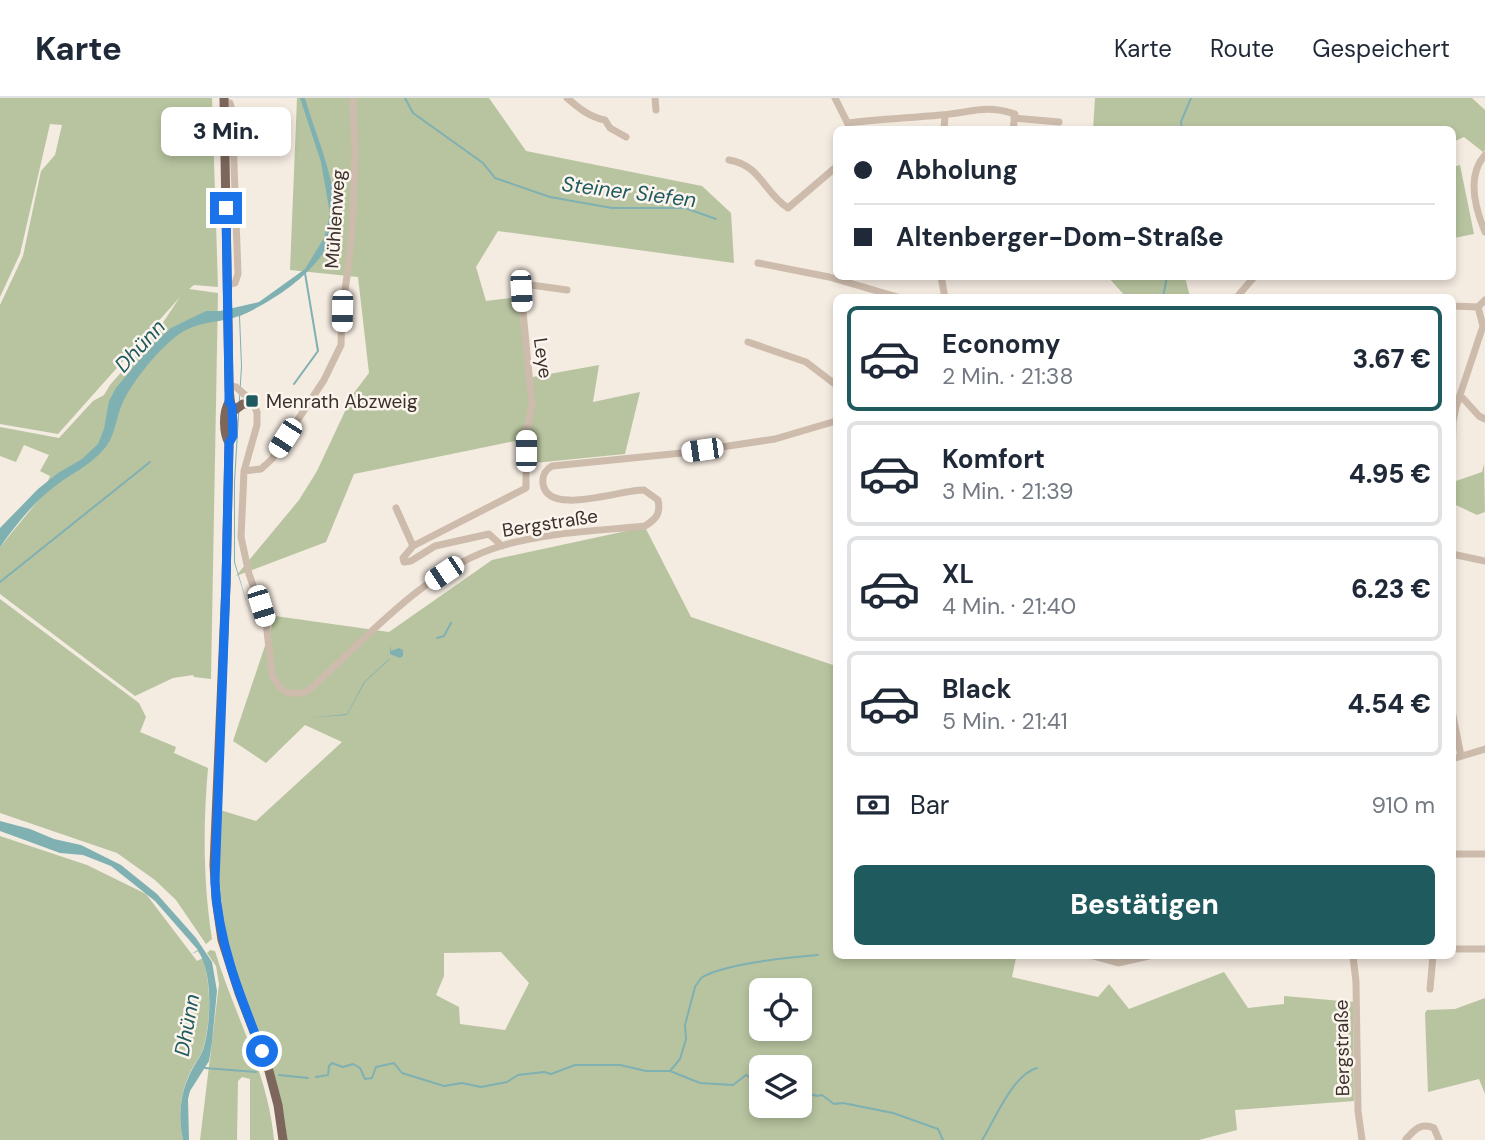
<!DOCTYPE html>
<html lang="de">
<head>
<meta charset="utf-8">
<style>
	body { margin:0; font-family:"DM Sans",sans-serif; background:#f6f6f7; color:#1f2937; height:100vh; display:flex; flex-direction:column; font-size:26px; white-space:nowrap }
	* { box-sizing:border-box; margin:0 }
	p { font-size:23px; color:#747a83 }
	.icon { flex:none; width:38px; height:38px; fill:none; stroke:currentColor; stroke-width:2; stroke-linecap:round; stroke-linejoin:round }
	.map { position:relative; flex:1; overflow:hidden }
	.details { position:absolute; left:833px; top:196px; width:623px; height:665px; display:flex; flex-direction:column; background:#fff; border-radius:10px; box-shadow:0 4px 10px #0003 }
	.details>* { flex:none }
	.top-card { position:absolute; left:833px; top:28px; width:623px; height:154px; border-radius:10px; box-shadow:0 4px 10px #0003; display:grid; align-content:center; height:154px; padding:0 21px; background:#fff }
	.controls { position:absolute; left:749px; top:880px; display:grid; gap:14px }
	.controls a { display:grid; place-items:center; width:63px; height:63px; border-radius:10px; background:#fff; box-shadow:0 4px 10px #0003; font-size:35px }
	.end { position:absolute; width:32px; height:32px; margin:-16px; border:9px solid #1a73e8; background:#fff; box-shadow:0 0 0 4px #fff }
	.from { border-radius:50% }
	.bubble { position:absolute; height:49px; border-radius:10px; background:#fff; box-shadow:0 4px 10px #0003; font-size:23px; font-weight:800; line-height:49px; text-align:center }
	.car { position:absolute; width:21px; height:42px; margin:-21px -10px; border-radius:9px; box-shadow:0 0 5px 2px #0007; background:linear-gradient(#fff 24%,#345 0 40%,#fff 0 76%,#345 0 86%,#fff 0) }
	.top-card b { display:flex; align-items:center; gap:24px; height:66px; font-size:26px }
	.top-card b+b { border-top:2px solid #e0e1e3 }
	.top-card i { width:18px; height:18px; background:#1f2937 }
	ul { padding:12px 0 0; list-style:none }
	li { display:flex; align-items:center; gap:21px; height:105px; margin:0 14px 10px; padding:0 7px; border:4px solid #e0e1e3; border-radius:10px }
	li div { flex:1 }
	li b { display:block; font-size:26px }
	li em { font-style:normal; font-weight:800 }
	li.selected { border-color:#1f5a5e }
	li>.icon { width:63px; height:63px; stroke-width:1.5 }
	.pay { display:flex; align-items:center; gap:18px; height:77px; padding:0 21px; font-size:26px }
	.pay p { margin-inline-start:auto }
	.cta { display:flex; gap:14px; margin-top:auto; padding:14px 21px }
	.cta a { flex:1; height:80px; border-radius:10px; background:#1f5a5e; color:#fff; font-size:28px; font-weight:800; line-height:80px; text-align:center }
	header { display:flex; align-items:center; gap:42px; box-sizing:border-box; height:98px; padding:0 35px; background:#fff; border-bottom:2px solid #e0e1e3 }
	header strong { font-size:33px }
	nav { display:flex; gap:38px; margin-inline-start:auto; font-size:24px }
	.map>svg:first-child { display:block }
	.green { fill:#b8c4a0; fill-rule:evenodd }
	.water { fill:#7fb0b2 }
	.lines { fill:none; stroke-linecap:round; stroke-linejoin:round }
	.stream { stroke:#7fb0b2; stroke-width:2 }
	.minor { stroke:#cdbbac; stroke-width:7 }
	.major { stroke:#7d675c; stroke-width:9 }
	.route { stroke:#1a73e8; stroke-width:9 }
	.poi-dot { fill:#1f5a5e; stroke:#fbf5ee; stroke-width:2.5 }
	.labels { text-anchor:middle; dominant-baseline:central; stroke-width:5; stroke-linejoin:round; paint-order:stroke }
	.street-label { font-size:19px; fill:#3b302b; stroke:#fbf5ee }
	.poi-label { font-size:19px; fill:#3b302b; stroke:#fbf5ee; text-anchor:start }
	.water-label { font-size:21px; font-style:italic; fill:#1f5a5e; stroke:#fbf5ee }
</style>
</head>
<body>
<header>
<strong>Karte</strong>
<nav><a>Karte</a><a>Route</a><a>Gespeichert</a></nav>
</header>
<div class="map">
<svg width="1485" height="1042" viewBox="0 0 1485 1042">
	<rect width="100%" height="100%" fill="#f4ebe1"/>
	<path class="green" d="M0,0H212L218,189L194,187L189,191L218,195L211,581L194,579L193,577L173,580L135,598L0,496V449L41,399L50,378L40,373L49,357L24,347L16,364L0,358V329L59,340L93,303L104,297L110,287L158,232L180,199L58,336L0,326V207L23,158L41,73L55,57L62,27L50,26L20,156L0,199Z
		M297,0H489L526,53L702,88L731,115L734,165L498,133L476,169L486,203L518,199L527,280L599,267L593,304L640,294L625,356L524,366L515,343L354,376L326,444L236,478L299,402L317,373L353,296L369,275L358,179L290,172Z
		M1095,0H1472L1485,12V52L1483,54L1464,39L1453,44L1452,32H1093Z
		M1460,67L1474,136L1454,140L1453,69Z
		M1108,179H1185L1190,199H1126Z
		M1484,366L1485,414L1477,417L1456,407L1453,400V384L1482,374Z
		M645,429L691,519L836,568V858H1009L1016,860L1012,879L1098,899L1109,886L1129,911L1224,874L1248,910L1284,906V898L1353,904L1354,1003L1235,1012L1237,1032L1199,1042H287C283,982 255,928 235,872C218,820 218,766 220,712L256,723L342,644L305,627L266,665L233,643L275,518L389,534L492,462ZM501,854L529,885L505,932L460,926L459,909L436,897L444,878V855ZM761,892H800V931H761ZM761,970H800V1008H761Z
		M0,501L139,605L146,619L140,634L176,649L174,655L208,670C203,727 203,783 212,841L206,846L176,802L155,782L117,755L0,715Z
		M0,738L87,767L146,796L197,863L203,860C211,887 211,921 204,948C201,959 193,967 189,977C180,996 178,1022 183,1042H0Z
		M210,852L215,853C234,916 268,975 274,1042H250V981L242,979L238,983L237,1042H200L219,886L216,868L207,855Z
		M1485,900V996L1479,981L1428,994L1425,915L1427,912L1455,911Z"/>
	<path class="water" d="M300,0H305C316,39 336,79 335,121C334,165 276,202 240,218L242,268L235,384V464L251,519L248,581L251,600L284,634L308,620L347,616L364,584L390,560V547L411,533L428,535L411,533L390,547L391,553L399,550L403,552V558L400,560L390,556V561L365,584L347,617L308,620L284,634L251,600L248,581L251,519L234,464V383L241,268L239,218C223,224 204,223 188,231C167,240 134,281 124,302C116,317 116,338 104,351C92,365 77,373 62,383C37,400 18,424 0,449V430L38,391L58,375L82,361L98,346L104,331L109,303L116,290L151,248L171,230L206,213H220L259,204L305,171L324,140L330,116L321,64Z
		M0,723L30,731L54,741L81,747L121,767L157,796L196,840L212,864L217,893L212,944L209,963L190,993L188,1001L189,1042H183C178,1021 180,997 189,978C193,968 201,959 204,949C211,924 213,874 198,853L194,855L0,868L193,855L198,852L155,803L111,768L83,757L60,755L0,733Z"/>
	<g class="lines">
		<path class="stream" d="M405,0L413,15L483,65L495,80L550,99L612,110H685L716,121
			M1182,32L1181,24L1191,0
			M1163,200L1167,178
			M294,286L318,253L305,175
			M0,484L150,364
			M437,540L444,538L451,525
			M205,970L256,974
			M670,973L680,961L686,941L685,927L695,889C696,887 700,882 701,880C722,866 791,859 818,857
			M279,977L308,980
			M316,979L328,977L329,968L332,965L343,969L353,966L360,970L365,981L372,980L376,969L394,965L402,975L444,988L462,985L481,989L507,984L518,977L544,974L551,976L575,967H620L646,973H670L700,985L733,987L746,977L761,985
			M800,993L817,998L822,997L834,1006L843,1005L893,1015L938,1031L943,1042
			M982,1042C995,1022 1012,977 1037,970"/>
		<path class="minor" d="M567,0C579,10 589,19 605,22L610,30L626,39
			M655,0L656,12
			M835,0L851,32
			M224,4L230,5L232,12L238,176L235,185L228,187
			M1014,20L1059,24
			M848,25C879,21 910,20 940,17C971,15 983,6 1015,16L1013,32
			M944,32L945,17
			M1485,57C1466,78 1475,110 1485,134
			M729,62C761,67 764,95 788,110L836,69
			M758,165L829,179L901,200
			M941,178L945,200
			M1236,200L1255,178
			M1452,208L1478,209L1485,202
			M748,244L806,264L836,287
			M229,288L236,289L252,303L257,314V327L244,373L241,439L249,476L266,524L272,577L281,591L288,595H302L309,592C366,541 426,470 501,448C547,434 597,433 645,428C656,421 661,416 658,402L644,392C622,391 548,419 543,386C542,377 545,372 552,368L682,355L775,341L836,323
			M1460,297L1479,318L1485,321
			M1452,364L1453,324L1456,309L1483,228L1478,209
			M244,373L261,371L272,361L324,282L341,247L342,213L349,164L353,115L355,53L353,0
			M396,410L413,448
			M502,448L489,436L435,448L411,463L404,464L403,460L413,448L526,390V337L532,307L521,193L524,186L567,192
			M1452,456L1485,463
			M1452,613L1461,658
			M1452,661L1485,651
			M1452,756H1485
			M1452,851H1485
			M1093,858L1118,865L1149,858
			M1353,858L1356,884L1358,1013L1362,1042
			M1430,891L1433,858
			M1406,1041C1414,1032 1421,1024 1434,1030L1439,1042"/>
		<path class="major" d="M224,0L229,288C229,306 238,328 229,345L226,486L214,767L216,801L222,842L239,895L269,973L278,1007L283,1042
			M232,314L243,306H254
			M229,345C223,334 223,314 229,304"/>
	</g>
	<g class="lines">
		<path class="route" d="M226,110L229,288V304L232,308L233,338L229,345L226,486L215,784C218,844 240,898 262,953"/>
	</g>
	<rect class="poi-dot" x="245" y="296" width="14" height="14" rx="3.5"/>
	<g class="labels">
		<g class="street-label">
			<text transform="translate(335 121) rotate(-86)">Mühlenweg</text>
			<text transform="translate(543 260) rotate(82)">Leye</text>
			<text transform="translate(550 425) rotate(-9)">Bergstraße</text>
			<text transform="translate(1342 950) rotate(-91)">Bergstraße</text>
		</g>
		<g class="poi-label">
			<text x="266" y="303">Menrath Abzweig</text>
		</g>
		<g class="water-label">
			<text transform="translate(629 94) rotate(7)">Steiner Siefen</text>
			<text transform="translate(140 248) rotate(-47)">Dhünn</text>
			<text transform="translate(187 927) rotate(-80)">Dhünn</text>
		</g>
	</g>
</svg>
<div class="controls">
<a><svg class="icon" aria-label="locate" viewBox="0 0 24 24"><circle cx="12" cy="12" r="6"/><path d="M12 2v4M12 18v4M2 12h4M18 12h4"/></svg></a>
<a><svg class="icon" aria-label="layers" viewBox="0 0 24 24"><path d="M12 4l9 5-9 5-9-5zM3 14l9 5 9-5"/></svg></a>
</div>
<i class="end from" style="left:262px;top:953px"></i>
<i class="end" style="left:226px;top:110px"></i>
<div class="bubble" style="left:161px;top:9px;width:130px">3 Min.</div>
<i class="car" style="left:521px;top:193px;rotate:177deg"></i>
<i class="car" style="left:342px;top:213px;rotate:181deg"></i>
<i class="car" style="left:285px;top:340px;rotate:213deg"></i>
<i class="car" style="left:702px;top:352px;rotate:262deg"></i>
<i class="car" style="left:526px;top:353px;rotate:0deg"></i>
<i class="car" style="left:444px;top:475px;rotate:236deg"></i>
<i class="car" style="left:261px;top:508px;rotate:163deg"></i>
<div class="top-card">
<b><i class="from"></i>Abholung</b>
<b><i></i>Altenberger-Dom-Straße</b>
</div>
<section class="details">
<ul>
<li class="selected"><svg class="icon" aria-label="car" viewBox="0 0 24 24"><path d="M5 17H2v-5l4-1 3-4h7l3 4 3 1v5h-3M9 17h6M6 11h13"/><circle cx="7" cy="17" r="2"/><circle cx="17" cy="17" r="2"/></svg><div><b>Economy</b><p>2 Min. · 21:38</p></div><em>3.67 €</em></li>
<li><svg class="icon" aria-label="car" viewBox="0 0 24 24"><path d="M5 17H2v-5l4-1 3-4h7l3 4 3 1v5h-3M9 17h6M6 11h13"/><circle cx="7" cy="17" r="2"/><circle cx="17" cy="17" r="2"/></svg><div><b>Komfort</b><p>3 Min. · 21:39</p></div><em>4.95 €</em></li>
<li><svg class="icon" aria-label="car" viewBox="0 0 24 24"><path d="M5 17H2v-5l4-1 3-4h7l3 4 3 1v5h-3M9 17h6M6 11h13"/><circle cx="7" cy="17" r="2"/><circle cx="17" cy="17" r="2"/></svg><div><b>XL</b><p>4 Min. · 21:40</p></div><em>6.23 €</em></li>
<li><svg class="icon" aria-label="car" viewBox="0 0 24 24"><path d="M5 17H2v-5l4-1 3-4h7l3 4 3 1v5h-3M9 17h6M6 11h13"/><circle cx="7" cy="17" r="2"/><circle cx="17" cy="17" r="2"/></svg><div><b>Black</b><p>5 Min. · 21:41</p></div><em>4.54 €</em></li>
</ul>
<div class="pay"><svg class="icon" aria-label="cash" viewBox="0 0 24 24"><path d="M3 7h18v10H3z"/><circle cx="12" cy="12" r="2"/></svg>Bar<p>910 m</p></div>
<div class="cta"><a>Bestätigen</a></div>
</section>
</div>
</body>
</html>
